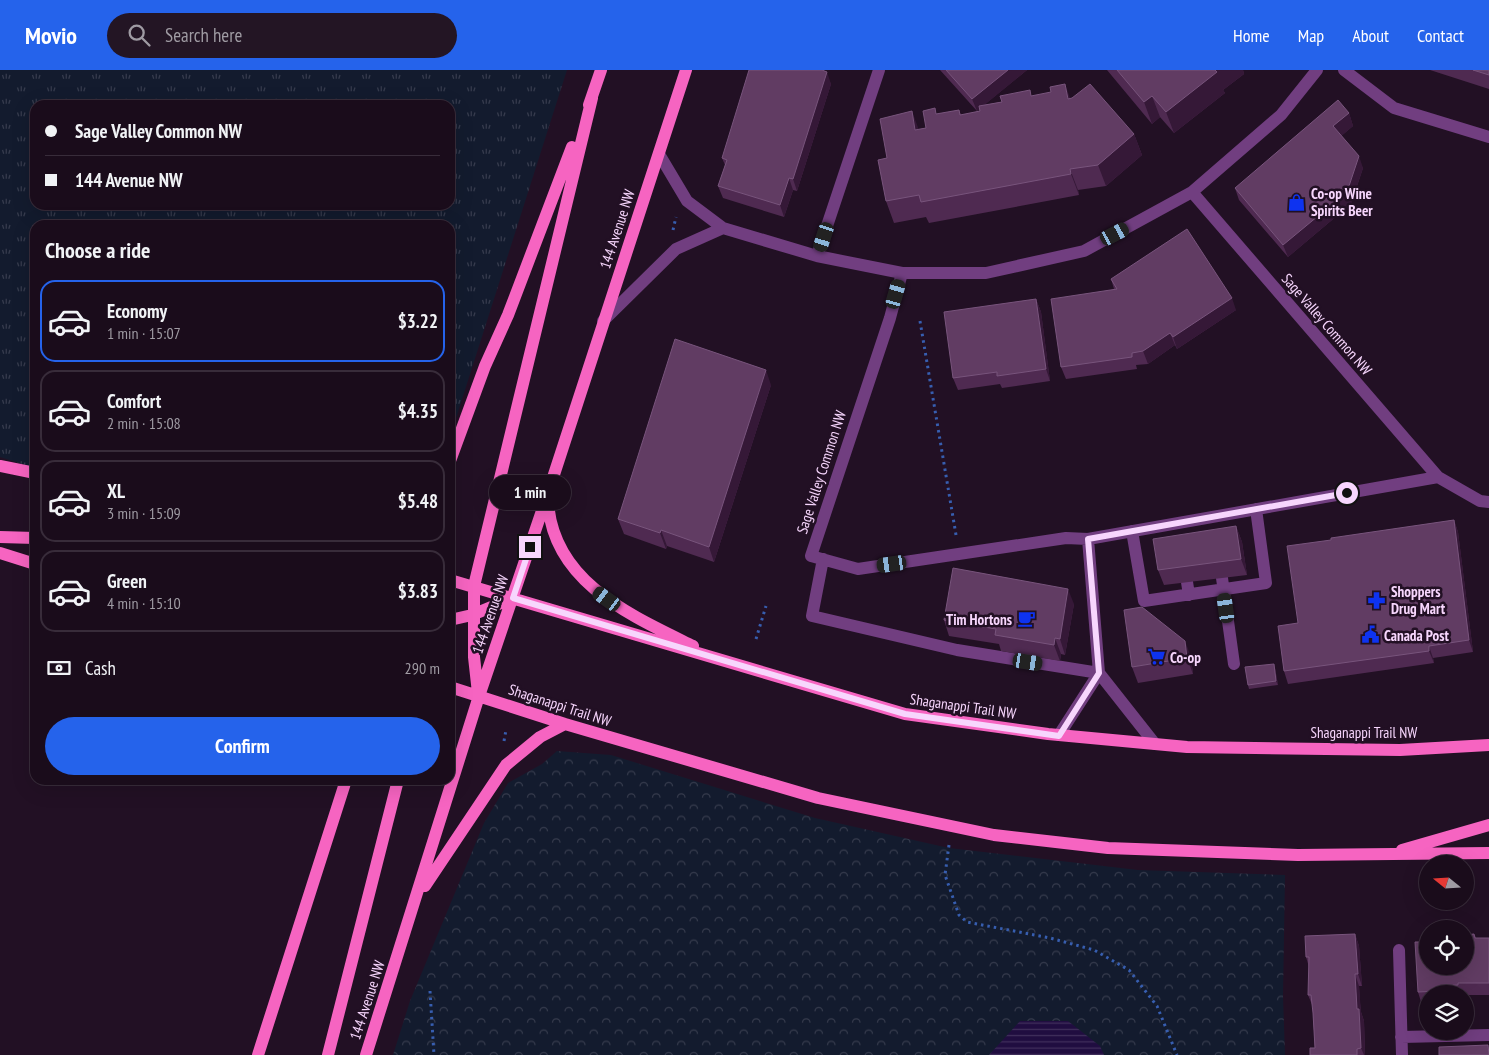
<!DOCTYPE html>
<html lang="en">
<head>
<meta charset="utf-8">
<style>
	body { margin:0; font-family:"PT Sans Narrow",sans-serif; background:#231524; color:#f1f3f6; height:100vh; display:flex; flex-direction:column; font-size:19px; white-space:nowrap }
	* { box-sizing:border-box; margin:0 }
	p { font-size:16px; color:#9f9ba3 }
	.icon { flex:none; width:28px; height:28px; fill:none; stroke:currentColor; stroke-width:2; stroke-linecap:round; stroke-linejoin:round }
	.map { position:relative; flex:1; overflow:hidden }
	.side { position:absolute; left:30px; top:150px; width:425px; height:565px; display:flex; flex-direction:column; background:#1a0c1b; border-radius:15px; box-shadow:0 5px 20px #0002,0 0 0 1px #382c3a }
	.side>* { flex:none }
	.hud { position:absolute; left:30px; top:30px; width:425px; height:110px; border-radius:15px; box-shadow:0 5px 20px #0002,0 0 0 1px #382c3a; display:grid; align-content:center; height:110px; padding:0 15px; background:#1a0c1b }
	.needle { width:32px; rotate:288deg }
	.controls { position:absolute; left:1419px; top:785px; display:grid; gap:10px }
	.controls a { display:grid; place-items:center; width:55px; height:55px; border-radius:50%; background:#1a0c1b; box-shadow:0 5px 20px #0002,0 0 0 1px #382c3a; font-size:25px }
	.end { position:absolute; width:22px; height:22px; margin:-11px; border:6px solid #f7d6fd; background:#111; box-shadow:0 0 0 2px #111 }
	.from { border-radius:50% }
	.bubble { position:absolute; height:35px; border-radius:18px; background:#1a0c1b; box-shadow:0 5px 20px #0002,0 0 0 1px #382c3a; font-size:16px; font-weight:700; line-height:35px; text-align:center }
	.car { position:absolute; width:15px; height:30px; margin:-15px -8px; border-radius:6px; box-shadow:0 0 4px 1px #0007; background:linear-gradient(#222 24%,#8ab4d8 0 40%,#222 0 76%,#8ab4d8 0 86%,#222 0) }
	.hud b { display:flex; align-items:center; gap:18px; height:48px; font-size:19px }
	.hud b+b { border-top:1px solid #382c3a }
	.hud i { width:12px; height:12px; background:#f1f3f6 }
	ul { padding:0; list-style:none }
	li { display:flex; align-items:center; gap:15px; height:82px; margin:0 10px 8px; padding:0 5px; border:2px solid #382c3a; border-radius:15px }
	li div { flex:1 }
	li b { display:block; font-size:19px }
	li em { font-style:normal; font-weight:700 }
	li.selected { border-color:#2563eb }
	li>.icon { width:45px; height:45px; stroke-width:1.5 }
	h2 { padding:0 15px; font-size:22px; line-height:60px }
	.pay { display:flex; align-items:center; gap:12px; height:55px; padding:0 15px; font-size:19px }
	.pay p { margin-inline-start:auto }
	.cta { display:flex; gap:10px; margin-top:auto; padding:10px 15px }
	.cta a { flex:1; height:58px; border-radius:30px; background:#2563eb; color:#fff; font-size:20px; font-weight:700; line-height:58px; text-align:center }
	header { display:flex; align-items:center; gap:30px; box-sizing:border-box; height:70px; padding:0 25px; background:#2563eb; color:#fff }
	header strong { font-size:24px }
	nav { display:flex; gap:28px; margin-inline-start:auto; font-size:18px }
	.search { width:350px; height:45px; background:#231524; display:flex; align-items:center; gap:12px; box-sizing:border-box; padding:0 18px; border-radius:28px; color:#9f9ba3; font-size:19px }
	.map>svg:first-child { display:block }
	.grass { fill:url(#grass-tufts); fill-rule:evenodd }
	.park { fill:url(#park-crowns) }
	.water { fill:url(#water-rules) }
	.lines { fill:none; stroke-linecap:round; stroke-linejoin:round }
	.path { stroke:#375eb0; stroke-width:3; stroke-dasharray:2.5 4; stroke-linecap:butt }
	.minor { stroke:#713e80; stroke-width:12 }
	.major { stroke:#f664c1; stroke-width:12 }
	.wall { fill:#4f2a51 }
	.shaded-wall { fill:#351837 }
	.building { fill:#613c63; stroke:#78547c }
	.route { stroke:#f7d6fd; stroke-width:6 }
	.labels { text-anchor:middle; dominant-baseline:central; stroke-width:5; stroke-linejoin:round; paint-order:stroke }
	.poi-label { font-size:15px; font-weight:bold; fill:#f7d6fd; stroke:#221024; text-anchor:start }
	.street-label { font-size:15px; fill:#f7d6fd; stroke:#221024 }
</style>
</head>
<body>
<header>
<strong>Movio</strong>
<div class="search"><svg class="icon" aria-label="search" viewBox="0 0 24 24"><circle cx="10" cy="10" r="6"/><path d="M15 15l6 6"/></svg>Search here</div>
<nav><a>Home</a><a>Map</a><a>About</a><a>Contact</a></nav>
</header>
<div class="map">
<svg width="1489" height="985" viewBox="0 0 1489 985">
	<defs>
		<pattern id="grass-tufts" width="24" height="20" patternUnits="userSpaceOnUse" patternTransform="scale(1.25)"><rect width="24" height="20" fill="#131b2e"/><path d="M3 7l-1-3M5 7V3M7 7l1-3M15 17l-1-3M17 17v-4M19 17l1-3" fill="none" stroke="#363b4d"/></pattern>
		<pattern id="park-crowns" width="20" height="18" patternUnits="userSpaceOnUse" patternTransform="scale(1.25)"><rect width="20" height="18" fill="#131b2e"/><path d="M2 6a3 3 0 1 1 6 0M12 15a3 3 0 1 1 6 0" fill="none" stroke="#363b4d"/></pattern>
		<pattern id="water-rules" width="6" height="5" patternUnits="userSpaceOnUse" patternTransform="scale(1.25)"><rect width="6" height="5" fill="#200d40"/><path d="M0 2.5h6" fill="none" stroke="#41305c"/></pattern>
	</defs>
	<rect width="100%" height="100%" fill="#221024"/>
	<path class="grass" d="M0,0H567L450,367V155H35V398L0,387ZM35,35H450V135H35Z"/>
	<path class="park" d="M557,681L611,685L815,748L949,778L1138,800L1285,805L1283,926L1285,985H393L410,931L484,753L508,713L542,694Z"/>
	<path class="water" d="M1020,951H1068L1100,976L1104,985H989Z"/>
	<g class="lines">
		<path class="path" d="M673,160L676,147
			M920,251L956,465
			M756,569L766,536
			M504,671L506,660
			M949,775L945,805L959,845L967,852L1050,868L1094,880L1129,900L1157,936L1177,985
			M430,921L434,985"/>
		<path class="minor" d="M1344,0L1394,38L1489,67
			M659,84L687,131L723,158L817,186L902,203H986L1084,181L1192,122L1281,45L1317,0
			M1192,122L1438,407L1480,431L1489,432
			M817,186L879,0
			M902,203L890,248L811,486L858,499L1066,468L1088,469L1438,407
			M603,251L676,179L723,158
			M1132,461L1144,531L1266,513L1256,439
			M1088,469L1099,603L1155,674
			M823,489L812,546L957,580L1099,603
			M1222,508L1234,594
			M1187,512L1189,525
			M1059,665L1099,603
			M1399,880L1402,985
			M1401,967L1489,965"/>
		<path class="major" d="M589,35L601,0
			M450,391L485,296L508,245L572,77
			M0,396L35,403
			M548,432C553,512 630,545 693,576
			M0,467L35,468
			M0,483L35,494
			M450,510L905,644L1048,664L1187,677L1400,680L1489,675
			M450,550L472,545L513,528
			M450,617L565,654L818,728L994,765L1108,778L1298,785L1489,783
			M478,623L474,587V516L592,28
			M1402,780L1489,755
			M425,816L506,695L540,667L565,654
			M258,985L346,710
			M328,985L398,710
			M366,985L479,626L547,426L686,0"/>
	</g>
	<path class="wall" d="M940,0H1027L984,35L1032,26L1070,29L1134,64L1142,85L1106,116L1078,120L1079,125L929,153L926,147L894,153L886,131L887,88L919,59L926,58L937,44L959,40L961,45L980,41L979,39L977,41Z
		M1107,0H1243L1244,4L1223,20L1225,23L1174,63L1160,47L1152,54Z
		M1430,0H1489V19Z
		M824,1L831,14L797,121L793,120L784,147L723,128L718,116L725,95L722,88Z
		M1349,43L1353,56L1341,66L1363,98L1351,134L1288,187L1239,130L1235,118Z
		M1111,209L1236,240L1177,279L1175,275L1148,294L1136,295L1137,299L1066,309L1061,297L1114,219Z
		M1036,229L1041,242L1050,311L1002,318L1000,314L958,320L953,308Z
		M771,315L714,492L667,476L666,479L624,464L618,449Z
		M1454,450L1458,462L1473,582L1433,588L1434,593L1288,614L1284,601L1298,553L1331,470Z
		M1236,456L1242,472L1247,505L1164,515L1158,500Z
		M1074,534L1065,585L1061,584L1060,591L1001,581L999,574L949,566L944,550Z
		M1191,587L1193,604L1138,613L1132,597Z
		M1275,598L1278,615L1249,619L1248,615Z
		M1355,864L1359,876L1362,916H1359L1360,933L1361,942L1364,951L1365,985H1310L1315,978L1313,943V937L1308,925L1309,897L1306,887Z
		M1474,864L1476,868H1489V925H1465V924H1428V934L1422,935L1418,922L1428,896Z"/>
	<path class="shaded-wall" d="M822,0H824L826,6L827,2L831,14L797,121L793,109Z
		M1008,0H1027L977,41L972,29Z
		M1215,0H1243L1244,4L1223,20L1225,23L1174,63L1166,42Z
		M1065,14L1073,36L1068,29Z
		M1152,26L1160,47L1152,54L1144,32Z
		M912,41L920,63L915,60Z
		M1349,43L1353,56L1338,69L1333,56Z
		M1134,64L1142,85L1106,116L1098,95Z
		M1359,86L1363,98L1351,134L1288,187L1283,175Z
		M1070,99L1078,120L1079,125L1071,104Z
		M789,108L793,120L784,147L780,135Z
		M1232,228L1236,240L1177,279L1173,267Z
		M1036,229L1041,242L1050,311L1046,299Z
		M1170,263L1175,275L1148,294L1143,281Z
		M766,300L771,315L714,492L709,477Z
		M1454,450L1458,462L1473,582L1469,570Z
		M1236,456L1242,472L1247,505L1241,489Z
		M661,460L667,476L666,479L660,463Z
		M1068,519L1074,534L1065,585L1060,569Z
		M1055,568L1061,584L1060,591L1054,575Z
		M1185,571L1191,587L1193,604L1187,588Z
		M1429,576L1433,588L1434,593L1429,581Z
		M1274,594L1275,598L1278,615L1276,611Z
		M1355,864L1359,876L1362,916L1358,904Z
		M1355,904L1359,916L1361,942L1364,951L1365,985H1364L1361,978L1357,939Z"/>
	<path class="building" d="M749,0H822L827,2L793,109L789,108L780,135L718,116L727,90L722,88Z
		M946,0H1008L972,29Z
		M1117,0H1215L1217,2L1166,42L1152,26L1144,32Z
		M1473,0H1489V5Z
		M1065,14L1068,29L1072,28L1090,14L1134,64L1098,95L1070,99L1071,104L921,132L919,125L886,131L878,90L887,88L880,49L912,41L915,60L926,58L923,41L935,38L936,44L959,40L960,45L980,41L979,36L1002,32L1000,26L1030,20L1031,26L1051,22L1050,17Z
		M1338,30L1349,43L1333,56L1359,86L1347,122L1283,175L1235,118Z
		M1187,159L1232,228L1173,267L1170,263L1143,281L1132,283V287L1061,297L1051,229L1117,219L1111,209Z
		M1036,229L1046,299L997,306V302L953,308L944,242Z
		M675,269L766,300L709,477L661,460L660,463L618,449Z
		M1454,450L1469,570L1429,576V581L1284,601L1278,556L1298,553L1287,476L1331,470V468Z
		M1236,456L1241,489L1158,500L1153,469Z
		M953,498L1068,519L1060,569L1055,568L1054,575L995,565L996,559L944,550Z
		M1142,537L1185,571L1187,588L1132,597L1124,540Z
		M1274,594L1276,611L1248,615L1245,597Z
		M1355,864L1358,904H1355L1356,921L1357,939H1359L1361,978L1357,979V985H1310V978H1315L1313,943L1311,925H1308L1309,887H1306L1305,866Z
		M1474,864L1475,868H1489V913H1458V915L1439,916V921L1418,922L1415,872H1428V896H1465V865Z
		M1488,975L1489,985H1439V977Z"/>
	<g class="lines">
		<path class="route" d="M530,477L513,528L905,644L1059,666L1099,603L1088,469L1347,423"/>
	</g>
	<defs>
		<symbol id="shop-bare" viewBox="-9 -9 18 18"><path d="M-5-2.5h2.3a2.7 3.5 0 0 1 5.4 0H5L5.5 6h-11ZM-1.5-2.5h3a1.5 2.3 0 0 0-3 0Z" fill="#0e33f0" stroke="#221024" stroke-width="2.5" paint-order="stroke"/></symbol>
		<symbol id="pharmacy-bare" viewBox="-9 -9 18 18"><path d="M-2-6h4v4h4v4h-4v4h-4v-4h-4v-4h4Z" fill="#0e33f0" stroke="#221024" stroke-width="2.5" paint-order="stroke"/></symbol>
		<symbol id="cafe-bare" viewBox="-9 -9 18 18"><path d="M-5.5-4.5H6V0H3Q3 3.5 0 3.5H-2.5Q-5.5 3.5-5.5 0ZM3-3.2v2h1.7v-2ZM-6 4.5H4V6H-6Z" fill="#0e33f0" stroke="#221024" stroke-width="2.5" paint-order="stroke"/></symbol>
		<symbol id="civic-bare" viewBox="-9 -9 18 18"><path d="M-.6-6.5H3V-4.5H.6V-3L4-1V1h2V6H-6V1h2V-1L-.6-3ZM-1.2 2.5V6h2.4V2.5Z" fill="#0e33f0" stroke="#221024" stroke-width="2.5" paint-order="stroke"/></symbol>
		<symbol id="supermarket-bare" viewBox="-9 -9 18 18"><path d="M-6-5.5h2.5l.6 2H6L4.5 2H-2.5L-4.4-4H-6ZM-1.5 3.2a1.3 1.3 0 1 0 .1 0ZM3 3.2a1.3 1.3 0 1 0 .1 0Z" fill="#0e33f0" stroke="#221024" stroke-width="2.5" paint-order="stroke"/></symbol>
	</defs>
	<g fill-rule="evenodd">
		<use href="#shop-bare" x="1284" y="120" width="25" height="25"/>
		<use href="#pharmacy-bare" x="1364" y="518" width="25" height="25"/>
		<use href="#cafe-bare" x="1014" y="536" width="25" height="25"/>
		<use href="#civic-bare" x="1358" y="552" width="25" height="25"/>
		<use href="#supermarket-bare" x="1144" y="574" width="25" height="25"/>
	</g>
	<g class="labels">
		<g class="poi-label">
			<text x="1311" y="123">Co-op Wine<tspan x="1311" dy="17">Spirits Beer</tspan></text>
			<text x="1391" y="521">Shoppers<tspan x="1391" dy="17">Drug Mart</tspan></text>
			<text x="1012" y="549" text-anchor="end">Tim Hortons</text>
			<text x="1384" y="565">Canada Post</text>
			<text x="1170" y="587">Co-op</text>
		</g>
		<g class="street-label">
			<text transform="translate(617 159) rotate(-72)">144 Avenue NW</text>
			<text transform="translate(1327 254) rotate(49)">Sage Valley Common NW</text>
			<text transform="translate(821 402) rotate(-72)">Sage Valley Common NW</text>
			<text transform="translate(490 544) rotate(-71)">144 Avenue NW</text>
			<text transform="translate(560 635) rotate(18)">Shaganappi Trail NW</text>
			<text transform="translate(963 636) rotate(8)">Shaganappi Trail NW</text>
			<text x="1364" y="662">Shaganappi Trail NW</text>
			<text transform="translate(367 930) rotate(-72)">144 Avenue NW</text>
		</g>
	</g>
</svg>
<div class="controls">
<a><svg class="needle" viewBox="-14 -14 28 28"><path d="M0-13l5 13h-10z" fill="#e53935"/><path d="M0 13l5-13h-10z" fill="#9f9ba3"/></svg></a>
<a><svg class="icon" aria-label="locate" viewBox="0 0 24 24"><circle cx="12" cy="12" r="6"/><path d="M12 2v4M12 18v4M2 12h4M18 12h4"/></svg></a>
<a><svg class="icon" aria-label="layers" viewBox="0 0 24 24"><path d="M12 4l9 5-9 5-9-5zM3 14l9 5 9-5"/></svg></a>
</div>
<i class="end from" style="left:1347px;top:423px"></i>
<i class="end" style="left:530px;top:477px"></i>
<div class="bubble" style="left:489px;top:405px;width:82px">1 min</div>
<i class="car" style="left:1115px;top:164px;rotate:62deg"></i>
<i class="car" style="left:824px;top:167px;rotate:198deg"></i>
<i class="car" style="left:896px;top:224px;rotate:16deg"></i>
<i class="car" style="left:892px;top:494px;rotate:262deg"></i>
<i class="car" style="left:607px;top:529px;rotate:306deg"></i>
<i class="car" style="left:1226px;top:538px;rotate:352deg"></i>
<i class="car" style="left:1028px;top:592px;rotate:99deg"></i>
<div class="hud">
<b><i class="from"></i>Sage Valley Common NW</b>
<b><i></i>144 Avenue NW</b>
</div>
<section class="side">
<h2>Choose a ride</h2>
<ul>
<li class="selected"><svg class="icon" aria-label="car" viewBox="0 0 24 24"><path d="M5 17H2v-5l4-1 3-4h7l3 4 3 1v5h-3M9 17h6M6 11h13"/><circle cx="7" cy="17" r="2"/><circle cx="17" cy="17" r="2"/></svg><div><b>Economy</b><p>1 min · 15:07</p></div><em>$3.22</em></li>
<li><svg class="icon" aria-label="car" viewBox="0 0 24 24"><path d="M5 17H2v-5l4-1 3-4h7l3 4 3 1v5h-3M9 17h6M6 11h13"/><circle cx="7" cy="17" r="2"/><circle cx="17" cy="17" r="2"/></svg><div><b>Comfort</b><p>2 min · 15:08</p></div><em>$4.35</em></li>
<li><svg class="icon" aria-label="car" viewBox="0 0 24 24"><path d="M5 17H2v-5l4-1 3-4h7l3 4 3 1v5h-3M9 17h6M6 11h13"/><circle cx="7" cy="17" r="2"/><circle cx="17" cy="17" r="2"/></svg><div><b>XL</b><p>3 min · 15:09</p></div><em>$5.48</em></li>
<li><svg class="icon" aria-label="car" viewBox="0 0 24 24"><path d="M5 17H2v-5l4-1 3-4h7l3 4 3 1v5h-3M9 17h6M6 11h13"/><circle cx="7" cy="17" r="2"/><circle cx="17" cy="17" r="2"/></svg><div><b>Green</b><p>4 min · 15:10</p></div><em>$3.83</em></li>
</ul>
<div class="pay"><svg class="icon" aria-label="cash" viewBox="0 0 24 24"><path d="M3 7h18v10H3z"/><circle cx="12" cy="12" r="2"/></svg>Cash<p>290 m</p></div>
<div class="cta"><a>Confirm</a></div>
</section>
</div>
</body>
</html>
